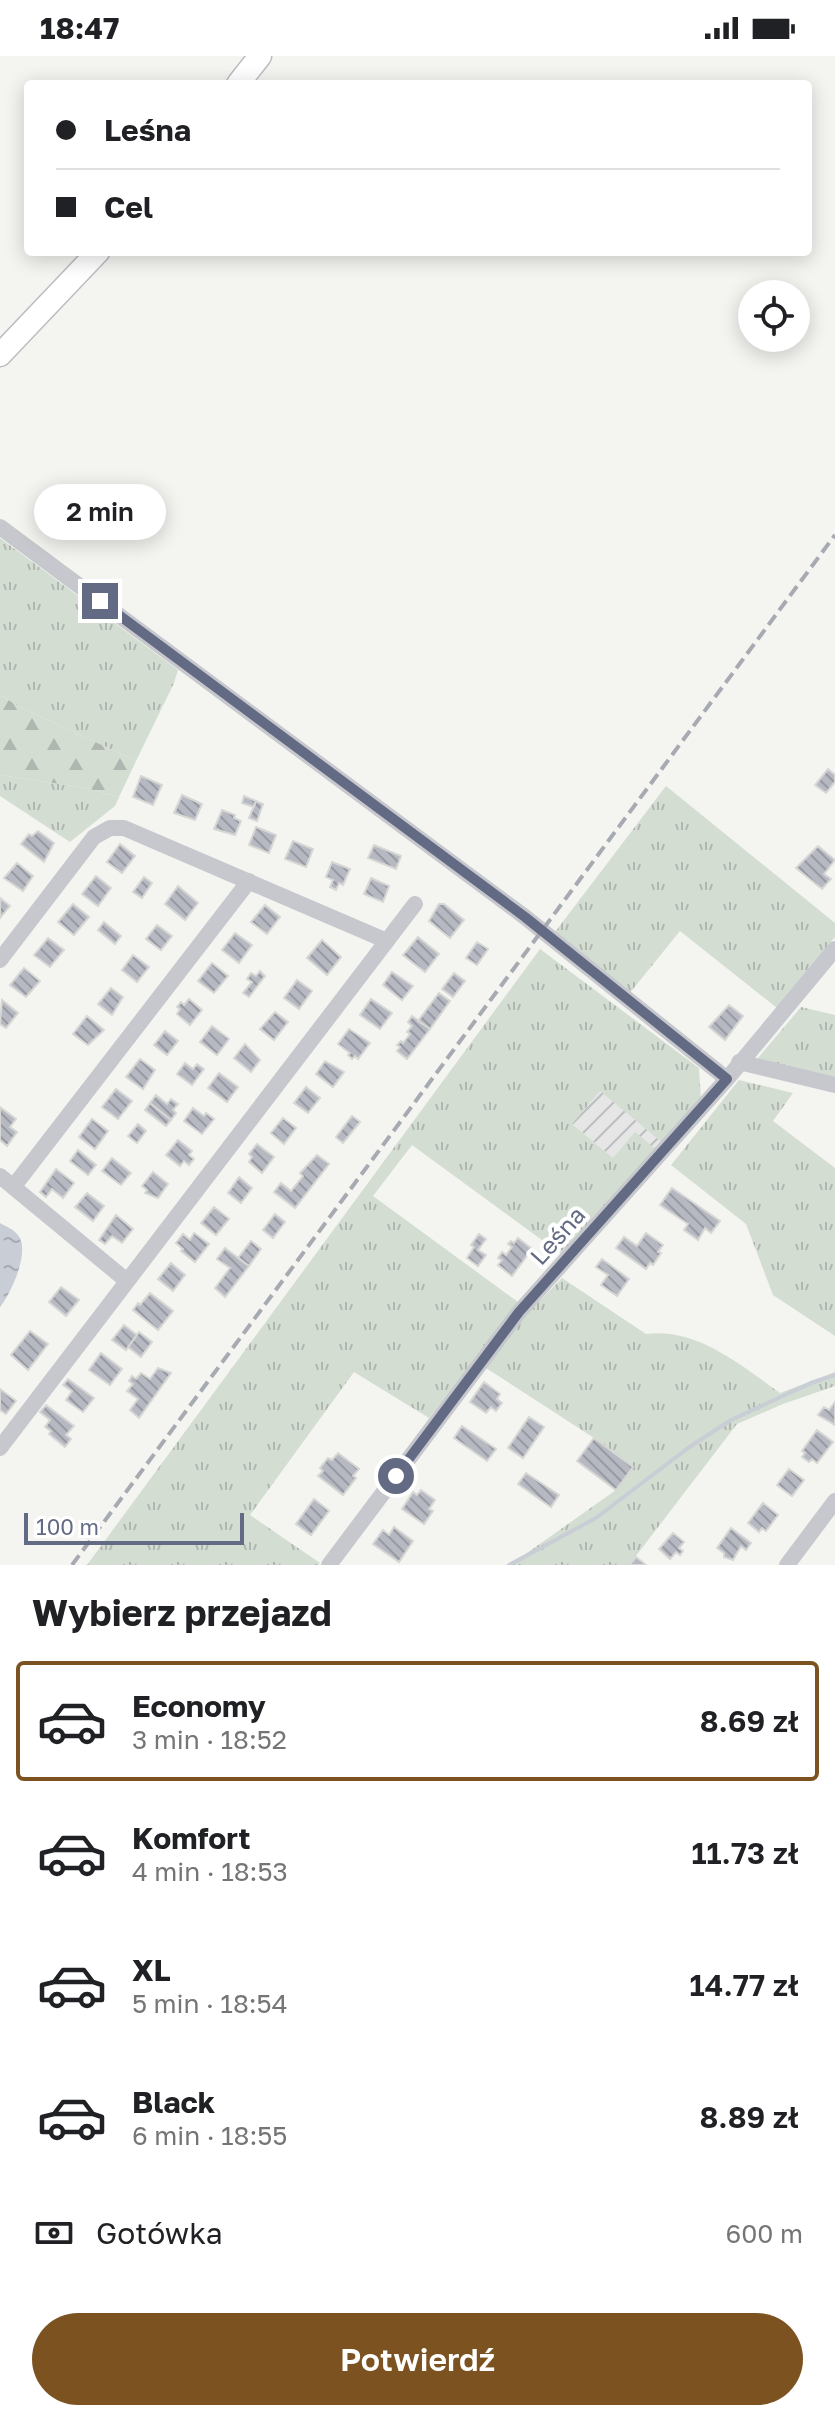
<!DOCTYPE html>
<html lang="pl">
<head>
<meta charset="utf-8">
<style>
	body { margin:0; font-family:"Golos Text",sans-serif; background:#f6f6f6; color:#202124; height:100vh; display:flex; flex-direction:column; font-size:30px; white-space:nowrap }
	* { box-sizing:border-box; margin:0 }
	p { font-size:26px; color:#757577 }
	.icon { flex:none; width:44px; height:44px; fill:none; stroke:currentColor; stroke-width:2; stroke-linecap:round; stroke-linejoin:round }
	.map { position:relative; height:1509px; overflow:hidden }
	.details { display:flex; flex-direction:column; background:#fff; flex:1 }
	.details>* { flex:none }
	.banner { position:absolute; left:24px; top:24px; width:788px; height:176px; border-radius:8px; box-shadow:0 4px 20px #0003; display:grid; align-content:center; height:176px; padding:0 32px; background:#fff }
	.fabs { position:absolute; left:738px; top:224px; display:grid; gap:16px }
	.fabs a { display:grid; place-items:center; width:72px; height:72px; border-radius:50%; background:#fff; box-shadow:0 4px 20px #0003; font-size:40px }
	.scale { position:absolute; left:24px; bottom:20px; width:220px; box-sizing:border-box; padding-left:8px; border:4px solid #626a84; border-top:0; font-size:22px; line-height:28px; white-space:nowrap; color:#626a84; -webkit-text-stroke:6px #fff; paint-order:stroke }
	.end { position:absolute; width:36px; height:36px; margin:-18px; border:10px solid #626a84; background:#fff; box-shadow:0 0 0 4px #fff }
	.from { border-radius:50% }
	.bubble { position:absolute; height:56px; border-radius:28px; background:#fff; box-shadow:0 4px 20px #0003; font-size:26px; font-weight:600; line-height:56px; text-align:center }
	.banner b { display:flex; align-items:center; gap:28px; height:76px; font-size:30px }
	.banner b+b { border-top:2px solid #e0e0e0 }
	.banner i { width:20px; height:20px; background:#202124 }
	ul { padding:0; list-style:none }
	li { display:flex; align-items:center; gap:24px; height:120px; margin:0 16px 12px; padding:0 16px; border:4px solid transparent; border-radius:8px }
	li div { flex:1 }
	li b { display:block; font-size:30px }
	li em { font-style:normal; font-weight:600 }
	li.active { border-color:#7c5320 }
	li>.icon { width:72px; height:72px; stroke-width:1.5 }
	h2 { padding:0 32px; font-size:36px; line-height:96px }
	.pay { display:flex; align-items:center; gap:20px; height:88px; padding:0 32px; font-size:30px }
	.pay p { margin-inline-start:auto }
	.cta { display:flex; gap:16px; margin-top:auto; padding:16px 32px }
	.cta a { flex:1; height:92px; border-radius:48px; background:#7c5320; color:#fff; font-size:32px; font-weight:600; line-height:92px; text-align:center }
	.status { display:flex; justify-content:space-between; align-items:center; height:56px; padding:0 40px; background:#fff; direction:ltr }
	.status svg { height:22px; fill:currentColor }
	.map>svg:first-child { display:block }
	.industrial { fill:url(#industrial-furrows) }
	.grass { fill:url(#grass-tufts) }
	.forest { fill:url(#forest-firs) }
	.water { fill:url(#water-ripples) }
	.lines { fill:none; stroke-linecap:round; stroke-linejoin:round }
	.stream { stroke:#c9cdd5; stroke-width:4 }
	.building { fill:url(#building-back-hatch); stroke:#d6d7d4; stroke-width:2 }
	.secondary-casing { stroke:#bbbdc3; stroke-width:25 }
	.street { stroke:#c7c8cd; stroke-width:16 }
	.secondary { stroke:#fff; stroke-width:22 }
	.rail { stroke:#a8aab2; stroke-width:4; stroke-dasharray:12 6; stroke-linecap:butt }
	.route { stroke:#626a84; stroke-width:10 }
	.labels { text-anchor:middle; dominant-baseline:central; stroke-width:8; stroke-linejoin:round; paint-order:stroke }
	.street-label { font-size:24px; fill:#626a84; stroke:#fff }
</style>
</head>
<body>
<div class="status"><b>18:47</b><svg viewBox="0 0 49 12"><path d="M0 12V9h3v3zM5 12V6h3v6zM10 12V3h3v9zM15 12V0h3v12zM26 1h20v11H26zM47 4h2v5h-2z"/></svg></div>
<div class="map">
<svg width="835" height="1509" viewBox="0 0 835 1509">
	<defs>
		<pattern id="industrial-furrows" width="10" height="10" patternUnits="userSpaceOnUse" patternTransform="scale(2)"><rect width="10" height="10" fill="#e5e6e5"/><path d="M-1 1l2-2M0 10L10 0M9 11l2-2" fill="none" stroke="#bdbebf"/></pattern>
		<pattern id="grass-tufts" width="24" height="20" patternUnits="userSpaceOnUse" patternTransform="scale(2)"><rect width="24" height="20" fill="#d3ddd2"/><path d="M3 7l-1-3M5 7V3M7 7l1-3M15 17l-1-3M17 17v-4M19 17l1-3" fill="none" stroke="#afb7b0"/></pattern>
		<pattern id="forest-firs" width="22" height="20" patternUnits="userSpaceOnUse" patternTransform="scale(2)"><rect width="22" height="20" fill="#d3ddd2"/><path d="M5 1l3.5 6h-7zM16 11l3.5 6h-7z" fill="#afb7b0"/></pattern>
		<pattern id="water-ripples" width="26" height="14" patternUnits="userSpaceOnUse" patternTransform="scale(2)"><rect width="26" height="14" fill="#c9cdd5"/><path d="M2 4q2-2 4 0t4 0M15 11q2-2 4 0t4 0" fill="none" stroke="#a7aab2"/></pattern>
		<pattern id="building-back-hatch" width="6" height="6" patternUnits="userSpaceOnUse" patternTransform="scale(2)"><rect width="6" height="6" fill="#b6b9c1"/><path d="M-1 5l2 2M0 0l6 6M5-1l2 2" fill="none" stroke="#979aa2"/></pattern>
	</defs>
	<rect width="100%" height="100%" fill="#f4f5f1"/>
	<path class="industrial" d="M600,1034L664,1088L658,1095L613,1102L571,1067Z"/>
	<path class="grass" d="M0,482L178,614L174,627L136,705L20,651L0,639Z
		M0,719L86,732L119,741L115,750L70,786L0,740Z
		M666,730L835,867V881L777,952L680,875L629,938L555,876Z
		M540,893L699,1012L701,1044L664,1088L600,1035L572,1068L613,1102L635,1076L658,1095L561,1198L412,1089L373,1140L518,1246L429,1362L354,1316L250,1459L320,1507L318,1509H87Z
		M801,951L835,959V1024L766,1008L758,1002Z
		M739,1024L793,1037L773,1065L835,1112V1280L773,1239L746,1168L671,1109Z
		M562,1222L646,1278C696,1271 741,1309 780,1337L835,1316V1330L783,1348L737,1368L629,1509H510L616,1434L633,1411L594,1382L486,1312L525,1260Z"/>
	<path class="forest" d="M0,639L20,651L136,705L119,741L86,732L0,719Z"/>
	<path class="water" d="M0,1167C5,1170 13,1173 17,1178C32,1192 11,1238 0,1251Z"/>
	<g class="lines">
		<path class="stream" d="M509,1509L596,1462L688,1392L731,1364L811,1327L835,1319"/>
	</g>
	<path class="building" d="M828,713L835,719V726L826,737L815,729Z
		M141,720L162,729L153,749L133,741Z
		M182,739L202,748L195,764L174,757Z
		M244,740L256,745L254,751L242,747Z
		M256,745L263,748L257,765L249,762Z
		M222,754L235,759L234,762L241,765L235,779L214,773Z
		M256,771L276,779L269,797L249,789Z
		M38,775L54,787L44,806L21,788L29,778L32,780Z
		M293,785L313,793L306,811L285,803Z
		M120,788L135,800L122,817L107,806Z
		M374,789L401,800L396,813L368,802Z
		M818,790L835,804L824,818L831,823L822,833L796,812Z
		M332,806L350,813L343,829L339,827L336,834L330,831L333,824L326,821Z
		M17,807L33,820L23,835L4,822Z
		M96,820L111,832L98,850L82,838Z
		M144,821L152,827L142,842L133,836Z
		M371,822L389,830L383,846L364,838Z
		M178,830L198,847L185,864L165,848Z
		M0,842L10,850L0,862Z
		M73,848L89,861L74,879L58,866Z
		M439,848H444L464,864L450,882L429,865Z
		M265,849L280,861L267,878L251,866Z
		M104,866L121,880L115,888L98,874Z
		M157,869L172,880L161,894L146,883Z
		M235,877L252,889L239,907L222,894Z
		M418,881L439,898L425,916L403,899Z
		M48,882L64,894L50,911L34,899Z
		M322,884L341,901L327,919L307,902Z
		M477,886L488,893L477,909L466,902Z
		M133,899L149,911L137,926L122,914Z
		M212,907L228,920L214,937L198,925Z
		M24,912L40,925L26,941L10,929Z
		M260,915L265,920L249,941L243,937L252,926L247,923L251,917L256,920Z
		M392,916L413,930L402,944L383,929Z
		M454,917L465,925L453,941L442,933Z
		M297,924L312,935L299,953L284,942Z
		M111,932L123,941L112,959L98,948Z
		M439,937L450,945L430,973L418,965Z
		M189,943L202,954L190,969L177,958L180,953L177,951L181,946L184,949Z
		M371,943L392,957L380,973L360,959Z
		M2,944L18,957L6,972L0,968Z
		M729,949L743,960L725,984L709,971Z
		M275,956L288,966L274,984L260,973Z
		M87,960L104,974L88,989L73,978Z
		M412,960L430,973L407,1003L397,995L400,991L397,989L401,985L403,987L410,978L407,976L412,970L408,966Z
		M212,970L229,983L217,999L200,986Z
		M349,973L370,987L358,1003L355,1000L352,1003L348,999L350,997L338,988Z
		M165,975L178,985L167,999L154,989Z
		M245,988L260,1004L251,1016L234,1002Z
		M140,1003L155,1014L143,1033L126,1021Z
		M325,1005L344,1016L333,1031L316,1018Z
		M185,1007L193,1013L197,1008L204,1013L192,1029L177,1018Z
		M219,1017L238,1031L227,1046L208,1032Z
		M306,1031L320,1042L308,1057L294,1047Z
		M116,1033L132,1045L118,1063L102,1051Z
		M156,1039L167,1048L171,1043L178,1048L173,1054L176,1057L171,1064L150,1047Z
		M150,1047L171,1064L166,1070L145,1054Z
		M0,1051L16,1063L10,1071L17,1076L7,1090L0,1084Z
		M193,1052L204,1060L206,1057L214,1063L202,1078L184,1065Z
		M352,1060L360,1066L343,1087L336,1081Z
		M283,1062L296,1072L284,1088L271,1077Z
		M92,1063L108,1075L95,1093L79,1081Z
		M138,1068L146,1075L137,1087L128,1080Z
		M178,1084L192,1095L189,1099L194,1103L189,1109L184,1105L180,1110L166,1099Z
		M257,1088L274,1101L262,1117L249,1106L252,1101L249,1098Z
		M78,1094L96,1109L88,1119L70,1105Z
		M317,1099L329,1108L295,1152L274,1136L281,1127L291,1135L303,1120L300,1117Z
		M112,1102L131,1117L121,1129L102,1115Z
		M56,1113L74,1127L63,1142L52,1133L46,1141L40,1136Z
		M153,1116L168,1128L158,1142L145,1137L147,1134L142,1130Z
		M239,1121L252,1132L241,1147L228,1137Z
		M672,1132L720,1165L711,1177L705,1172L698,1184L684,1174L688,1168L660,1149Z
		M87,1137L104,1150L93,1165L75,1151Z
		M214,1151L229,1163L216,1179L201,1167Z
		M275,1158L285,1166L273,1182L263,1174Z
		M116,1159L133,1173L122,1187L112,1180L105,1188L99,1184Z
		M194,1177L209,1188L195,1206L181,1195L183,1193L176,1187L183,1178L190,1184Z
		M646,1177L663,1189L658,1196L661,1197L653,1209L650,1207L646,1213L616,1192L624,1181L637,1190Z
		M479,1178L486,1183L478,1194L486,1199L478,1210L467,1202L474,1191L471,1189Z
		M518,1182L532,1193L512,1220L498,1209L502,1204L498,1202L502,1196L506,1199L512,1191L508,1188L511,1185L514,1187Z
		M251,1185L261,1193L249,1210L238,1202Z
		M225,1192L249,1210L225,1241L215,1232L230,1212L217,1203Z
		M602,1203L629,1223L617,1240L601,1229L608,1219L596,1211Z
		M171,1207L185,1219L173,1235L158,1223Z
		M61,1231L79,1244L66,1260L49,1246Z
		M150,1237L173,1255L158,1274L133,1254L138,1247L140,1249Z
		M124,1269L137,1279L126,1294L112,1284Z
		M30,1275L48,1288L28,1314L11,1299Z
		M139,1276L152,1286L141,1301L128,1291Z
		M101,1297L122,1313L110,1329L89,1314Z
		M158,1312L171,1317L139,1362L130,1354L138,1343L127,1335L133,1328L129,1325L132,1320L136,1323L141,1317L150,1323Z
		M68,1323L94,1342L83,1356L66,1344L72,1335L63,1329Z
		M484,1326L500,1338L497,1343L502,1347L496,1355L491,1351L486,1357L470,1346Z
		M0,1333L16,1345L6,1358L0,1354Z
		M835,1346V1369L818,1359L824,1351L829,1354Z
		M46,1349L74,1370L66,1379L71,1383L65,1391L49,1378L51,1375L45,1371L50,1364L40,1356Z
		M529,1361L544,1371L523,1402L508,1392Z
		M462,1370L496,1393L487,1405L454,1382Z
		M817,1374L833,1386L817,1407L812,1403L809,1406L802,1401L805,1397L802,1395Z
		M594,1382L633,1411L616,1434L577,1405Z
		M338,1397L359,1413L353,1420L356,1422L343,1439L318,1420L323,1415L320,1412L328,1402L332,1404Z
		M789,1413L804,1424L792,1440L777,1429Z
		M526,1417L559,1439L551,1451L518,1428Z
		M421,1434L435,1444L429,1453L433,1455L424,1468L402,1453L413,1436L417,1439Z
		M314,1443L329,1455L311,1479L296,1468Z
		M763,1447L778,1459L766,1475L762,1472L759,1476L748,1467Z
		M394,1471L413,1485L399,1506L373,1488L383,1474L389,1479Z
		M731,1472L751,1487L746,1494L741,1490L733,1504L724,1501V1497L717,1492Z
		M673,1477L684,1486L679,1492L683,1495L680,1499L676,1496L670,1503L659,1493Z
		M636,1501L646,1509H630Z"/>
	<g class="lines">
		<defs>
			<path id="secondary" d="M238,28L260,0
				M0,299L98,196"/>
		</defs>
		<use href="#secondary" class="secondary-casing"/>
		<path class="street" d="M0,471L525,861L727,1023
			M0,904L94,781L110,772H124L387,885
			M739,1006L835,1029
			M0,1120L127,1225
			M14,1130L249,825
			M0,1392L415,848
			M329,1509L519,1256L727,1023L835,893
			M787,1509L835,1445"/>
		<use href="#secondary" class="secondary"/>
		<path class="rail" d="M72,1509L835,479"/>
	</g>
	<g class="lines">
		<path class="route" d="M100,545L525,861L727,1023L519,1256L396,1420"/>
	</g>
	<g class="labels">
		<g class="street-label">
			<text transform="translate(557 1179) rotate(-48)">Leśna</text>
		</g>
	</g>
</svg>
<div class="fabs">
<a><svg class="icon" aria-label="locate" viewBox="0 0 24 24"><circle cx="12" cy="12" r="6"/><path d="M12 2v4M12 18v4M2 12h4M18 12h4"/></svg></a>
</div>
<div class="scale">100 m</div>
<i class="end from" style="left:396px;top:1420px"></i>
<i class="end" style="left:100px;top:545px"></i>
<div class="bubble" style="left:34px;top:428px;width:132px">2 min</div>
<div class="banner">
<b><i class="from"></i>Leśna</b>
<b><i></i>Cel</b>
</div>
</div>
<section class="details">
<h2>Wybierz przejazd</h2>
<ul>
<li class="active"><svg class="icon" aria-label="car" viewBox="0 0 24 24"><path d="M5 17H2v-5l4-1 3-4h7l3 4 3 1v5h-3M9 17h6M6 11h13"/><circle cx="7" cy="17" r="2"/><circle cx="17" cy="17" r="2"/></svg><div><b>Economy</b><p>3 min · 18:52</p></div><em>8.69 zł</em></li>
<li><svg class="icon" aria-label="car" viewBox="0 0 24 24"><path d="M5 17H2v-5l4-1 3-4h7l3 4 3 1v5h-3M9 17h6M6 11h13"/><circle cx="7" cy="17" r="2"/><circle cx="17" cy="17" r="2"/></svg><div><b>Komfort</b><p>4 min · 18:53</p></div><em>11.73 zł</em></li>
<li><svg class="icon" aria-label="car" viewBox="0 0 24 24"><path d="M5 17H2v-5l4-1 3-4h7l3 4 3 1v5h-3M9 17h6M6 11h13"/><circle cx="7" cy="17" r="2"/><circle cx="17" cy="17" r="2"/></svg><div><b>XL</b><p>5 min · 18:54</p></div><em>14.77 zł</em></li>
<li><svg class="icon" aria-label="car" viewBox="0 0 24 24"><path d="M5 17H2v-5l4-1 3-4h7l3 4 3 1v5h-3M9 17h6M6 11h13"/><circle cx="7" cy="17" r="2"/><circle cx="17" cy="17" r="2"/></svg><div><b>Black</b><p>6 min · 18:55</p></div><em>8.89 zł</em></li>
</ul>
<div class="pay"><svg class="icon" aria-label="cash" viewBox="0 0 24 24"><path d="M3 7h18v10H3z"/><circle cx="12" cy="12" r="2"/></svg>Gotówka<p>600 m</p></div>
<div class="cta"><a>Potwierdź</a></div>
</section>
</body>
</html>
